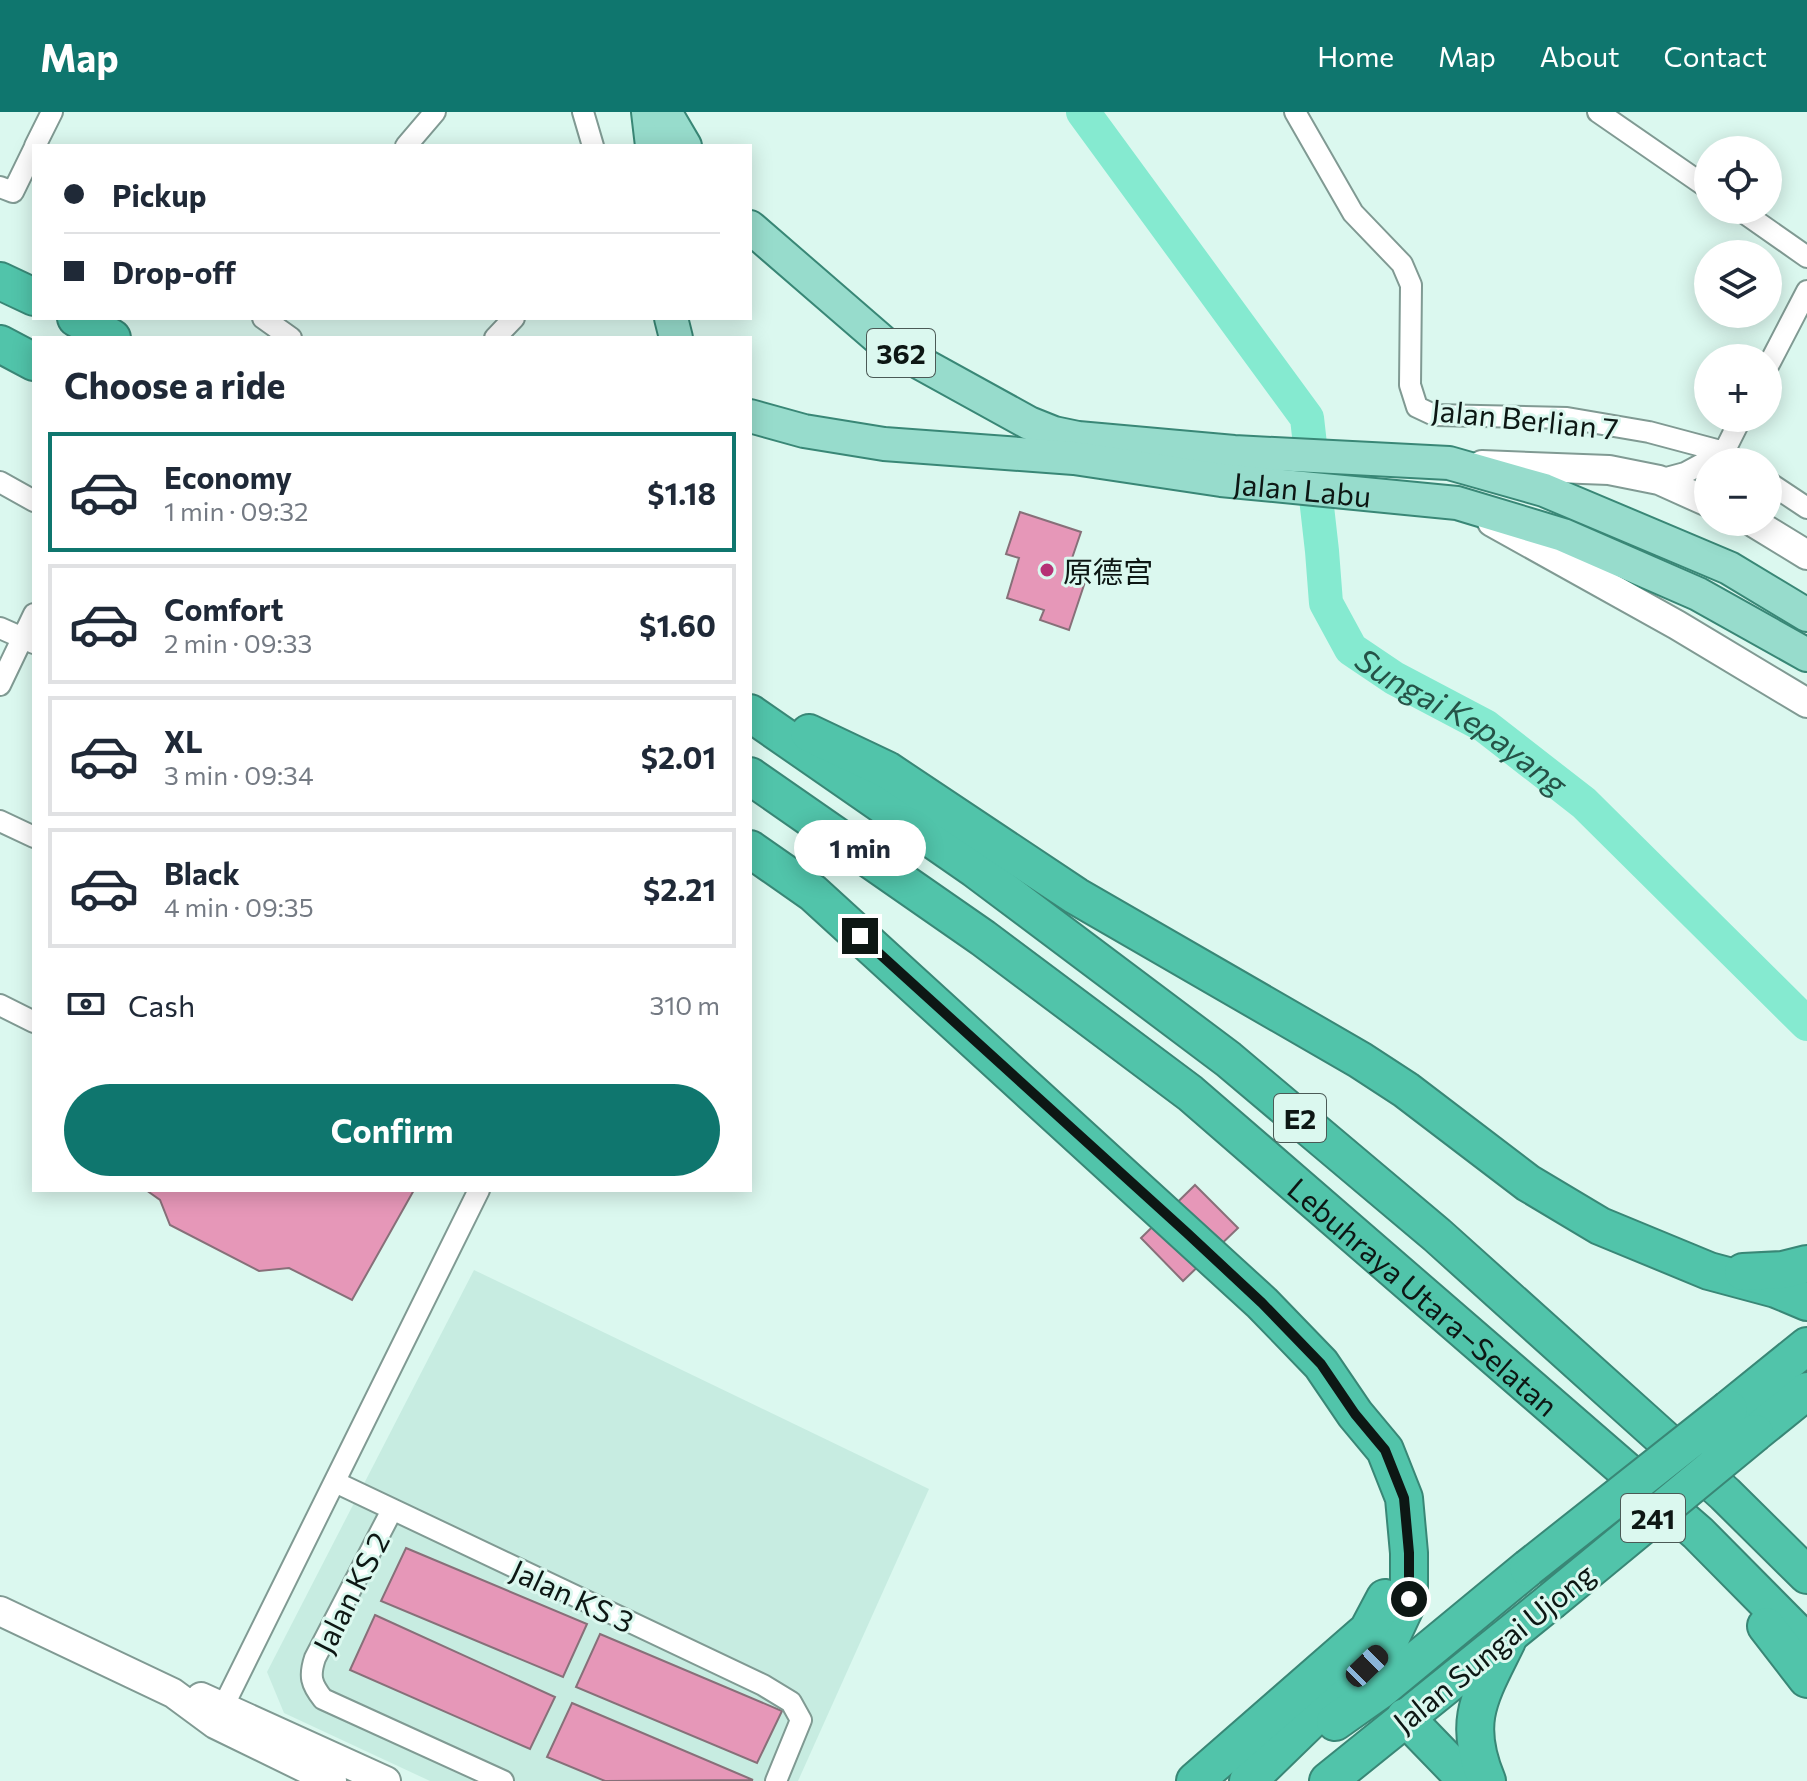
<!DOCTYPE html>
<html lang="en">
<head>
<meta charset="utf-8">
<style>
	body { margin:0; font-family:Commissioner,"Noto Sans SC",sans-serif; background:#f6f6f7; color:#1f2937; height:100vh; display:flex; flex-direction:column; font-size:30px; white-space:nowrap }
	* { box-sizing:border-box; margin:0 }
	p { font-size:26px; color:#747a83 }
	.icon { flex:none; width:44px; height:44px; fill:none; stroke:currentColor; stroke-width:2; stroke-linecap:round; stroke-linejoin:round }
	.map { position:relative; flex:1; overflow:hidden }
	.side { position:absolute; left:32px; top:224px; width:720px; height:856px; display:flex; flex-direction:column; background:#fff; border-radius:0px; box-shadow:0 4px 20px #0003 }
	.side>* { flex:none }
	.guide { position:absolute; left:32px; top:32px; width:720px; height:176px; border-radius:0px; box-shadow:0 4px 20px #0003; display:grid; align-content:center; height:176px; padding:0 32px; background:#fff }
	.tools { position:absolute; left:1694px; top:24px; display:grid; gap:16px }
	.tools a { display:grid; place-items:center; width:88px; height:88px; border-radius:50%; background:#fff; box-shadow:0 4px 20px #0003; font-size:40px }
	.end { position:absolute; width:36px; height:36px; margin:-18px; border:10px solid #0d1714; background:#fff; box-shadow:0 0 0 4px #fff }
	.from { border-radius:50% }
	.bubble { position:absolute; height:56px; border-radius:28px; background:#fff; box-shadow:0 4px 20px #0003; font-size:26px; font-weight:700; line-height:56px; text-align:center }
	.car { position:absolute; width:24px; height:48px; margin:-24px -12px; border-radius:10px; box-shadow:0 0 6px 2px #0007; background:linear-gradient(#222 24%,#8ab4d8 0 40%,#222 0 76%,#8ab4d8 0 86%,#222 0) }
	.guide b { display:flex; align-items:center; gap:28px; height:76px; font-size:30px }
	.guide b+b { border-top:2px solid #e0e1e3 }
	.guide i { width:20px; height:20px; background:#1f2937 }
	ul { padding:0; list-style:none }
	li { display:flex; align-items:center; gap:24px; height:120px; margin:0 16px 12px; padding:0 16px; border:4px solid #e0e1e3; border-radius:0px }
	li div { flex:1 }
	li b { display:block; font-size:30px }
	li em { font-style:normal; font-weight:700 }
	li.active { border-color:#0f766e }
	li>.icon { width:72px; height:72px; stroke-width:1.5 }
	h2 { padding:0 32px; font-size:36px; line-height:96px }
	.pay { display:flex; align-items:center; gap:20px; height:88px; padding:0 32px; font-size:30px }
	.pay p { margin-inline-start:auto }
	.primary-button { display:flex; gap:16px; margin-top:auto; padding:16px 32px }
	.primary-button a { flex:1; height:92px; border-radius:48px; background:#0f766e; color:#fff; font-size:32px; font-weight:700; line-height:92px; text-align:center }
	header { display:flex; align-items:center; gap:48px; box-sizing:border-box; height:112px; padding:0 40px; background:#0f766e; color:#fff }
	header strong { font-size:38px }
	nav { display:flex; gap:44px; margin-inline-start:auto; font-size:28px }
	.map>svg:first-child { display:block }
	.built { fill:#c7ece1 }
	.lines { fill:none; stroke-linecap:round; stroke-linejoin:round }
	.river { stroke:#85ead0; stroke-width:34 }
	.building { fill:#e697b8; stroke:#877079; stroke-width:2 }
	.street-casing { stroke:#809a93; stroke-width:24 }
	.secondary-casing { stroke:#809a93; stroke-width:32 }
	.primary-casing { stroke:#398776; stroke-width:36 }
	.highway-casing { stroke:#398776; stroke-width:40 }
	.street { stroke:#fff; stroke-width:20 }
	.secondary { stroke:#fff; stroke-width:28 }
	.primary { stroke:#97dccc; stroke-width:32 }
	.highway { stroke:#51c4aa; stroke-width:36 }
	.highway-bridge-casing { stroke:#398776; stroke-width:40; stroke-linecap:butt }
	.highway-bridge { stroke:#51c4aa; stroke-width:36 }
	.route { stroke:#0d1714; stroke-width:10 }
	.poi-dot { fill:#b63175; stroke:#dbf8ef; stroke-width:3 }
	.labels { text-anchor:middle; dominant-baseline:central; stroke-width:6; stroke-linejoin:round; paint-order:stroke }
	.shield { fill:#dbf8ef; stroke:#4b5a56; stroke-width:2 }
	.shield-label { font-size:28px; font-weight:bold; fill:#0d1714 }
	.street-label { font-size:30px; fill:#0d1714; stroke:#dbf8ef }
	.poi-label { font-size:30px; fill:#0d1714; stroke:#dbf8ef; text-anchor:start }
	.water-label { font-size:32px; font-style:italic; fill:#255247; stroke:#dbf8ef }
</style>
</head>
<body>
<header>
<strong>Map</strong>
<nav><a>Home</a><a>Map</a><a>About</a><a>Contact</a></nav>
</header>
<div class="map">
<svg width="1807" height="1669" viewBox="0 0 1807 1669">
	<rect width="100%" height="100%" fill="#dbf8ef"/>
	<path class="built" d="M474,1158L929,1377L798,1669H430L284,1601L267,1560Z"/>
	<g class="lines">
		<path class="river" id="s1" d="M1083,0L1307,306L1322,439L1326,491L1351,537L1394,566L1485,614L1584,691L1807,912"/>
	</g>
	<path class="building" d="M1020,400L1081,420L1069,455L1088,461L1069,518L1040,508L1044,498L1007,486L1019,446L1006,442Z
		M1195,1073L1238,1116L1183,1169L1141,1126Z
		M146,1078H414L352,1188L289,1156L259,1159L170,1113L160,1088Z
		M406,1436L587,1512L563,1565L381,1489Z
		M375,1503L555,1585L530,1637L350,1558Z
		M600,1522L782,1599L757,1651L576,1575Z
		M572,1591L753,1668L605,1669L547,1645Z"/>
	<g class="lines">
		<defs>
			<path id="street" d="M583,0L593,34
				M1295,0L1353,101L1402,152L1411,173L1410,273L1417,295L1434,303L1567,306L1649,320L1724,340L1739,350
				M1598,0L1708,76
				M35,34L52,0
				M406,34L435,0
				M0,75L13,80L34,37
				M1740,98L1807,145
				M263,206L291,226
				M495,226L514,206
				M1768,254L1807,179
				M1659,368L1685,361L1724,340L1741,306
				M0,370L34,389
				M1768,370L1807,396
				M0,516L34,531
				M0,573L34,502
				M0,709L34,725
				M0,893L34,910
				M335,1370L763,1573L791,1590L801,1608L776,1669
				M392,1398L315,1546C309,1564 311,1572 323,1587L503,1669
				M218,1605L479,1078"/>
			<path id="secondary" d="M1482,353L1609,358L1659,368L1708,390
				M1492,410L1677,513L1807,591
				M1753,410L1807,443
				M0,1499L173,1581L215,1612L332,1669
				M201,1585L386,1669"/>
			<g id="primary">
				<path d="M648,0L652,34"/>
				<path d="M665,0L685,34"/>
				<path d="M750,115L884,231L1029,311L1054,321L1078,326L1234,340L1449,351L1544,378L1729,456L1807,503"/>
				<path d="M671,206L676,226"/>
				<path id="s2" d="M750,304L804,319L884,332L1074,346L1221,368L1457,391L1563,423L1698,482L1807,543"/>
			</g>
			<g id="highway">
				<path d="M0,169L34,185"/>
				<path d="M76,206L112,226"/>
				<path d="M0,232L34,250"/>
				<path d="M750,601L975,757L1228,947L1437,1123L1725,1382L1807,1463"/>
				<path d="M809,621L887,658L1076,784L1360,948L1406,978L1528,1071L1600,1114L1709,1159L1776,1177L1807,1190"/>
				<path id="s3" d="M750,664L983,826L1190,981L1698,1421L1807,1531"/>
				<path d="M750,737L813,781L1262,1191L1321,1252L1355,1302L1385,1338L1404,1386L1409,1441V1487L1387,1534L1248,1669"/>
				<path d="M1743,1160L1783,1158L1807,1152"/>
				<path d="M1729,1297L1807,1234"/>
				<path d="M1755,1321L1807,1279"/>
				<path d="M1766,1514L1807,1567"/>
				<path d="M1405,1605L1467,1669"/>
				<path d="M1335,1610L1379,1579L1528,1456"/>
				<path d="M1195,1669L1368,1518L1385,1486"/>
				<path d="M1328,1669L1550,1490"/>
				<path d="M1487,1669C1462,1609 1480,1584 1507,1529"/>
			</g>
		</defs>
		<use href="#street" class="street-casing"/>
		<use href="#secondary" class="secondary-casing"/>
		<use href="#primary" class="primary-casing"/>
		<use href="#highway" class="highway-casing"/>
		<use href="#street" class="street"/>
		<use href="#secondary" class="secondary"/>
		<use href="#primary" class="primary"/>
		<use href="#highway" class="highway"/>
		<defs>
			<path id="highway-bridge" d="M1528,1456L1729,1297
				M1550,1490L1755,1321"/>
		</defs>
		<use href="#highway-bridge" class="highway-bridge-casing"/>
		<use href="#highway-bridge" class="highway-bridge"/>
	</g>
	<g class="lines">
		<path class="route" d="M860,824L1187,1121L1262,1191L1321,1252L1355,1302L1385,1338L1404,1386L1409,1441V1487"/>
	</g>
	<circle class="poi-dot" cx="1047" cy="458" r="8"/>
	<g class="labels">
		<g class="shield">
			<rect x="867" y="217" width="68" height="48" rx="6"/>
			<rect x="1274" y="982" width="52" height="48" rx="6"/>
			<rect x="1621" y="1382" width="64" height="48" rx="6"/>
		</g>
		<g class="shield-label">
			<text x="901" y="241">362</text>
			<text x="1300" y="1006">E2</text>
			<text x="1653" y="1406">241</text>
		</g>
		<g class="street-label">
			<text transform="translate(1525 306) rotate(6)">Jalan Berlian 7</text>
			<text stroke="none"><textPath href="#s2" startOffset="558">Jalan Labu</textPath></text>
			<text stroke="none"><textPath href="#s3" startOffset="852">Lebuhraya Utara–Selatan</textPath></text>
			<text transform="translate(350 1480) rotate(-63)">Jalan KS 2</text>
			<text transform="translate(573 1483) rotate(25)">Jalan KS 3</text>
			<text transform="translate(1493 1535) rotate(-39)">Jalan Sungai Ujong</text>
		</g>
		<g class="poi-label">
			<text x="1063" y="458">原德宫</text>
		</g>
		<g class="water-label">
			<text stroke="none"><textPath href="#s1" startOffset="750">Sungai Kepayang</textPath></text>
		</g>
	</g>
</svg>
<div class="tools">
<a><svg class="icon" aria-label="locate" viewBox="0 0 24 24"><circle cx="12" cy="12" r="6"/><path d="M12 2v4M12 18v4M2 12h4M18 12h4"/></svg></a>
<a><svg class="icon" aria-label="layers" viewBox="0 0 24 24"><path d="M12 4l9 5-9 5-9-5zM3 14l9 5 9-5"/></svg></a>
<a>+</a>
<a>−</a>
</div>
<i class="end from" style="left:1409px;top:1487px"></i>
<i class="end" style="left:860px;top:824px"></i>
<div class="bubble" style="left:794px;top:708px;width:132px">1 min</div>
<i class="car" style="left:1367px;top:1554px;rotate:46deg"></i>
<div class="guide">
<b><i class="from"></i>Pickup</b>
<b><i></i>Drop-off</b>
</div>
<section class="side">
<h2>Choose a ride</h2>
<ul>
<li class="active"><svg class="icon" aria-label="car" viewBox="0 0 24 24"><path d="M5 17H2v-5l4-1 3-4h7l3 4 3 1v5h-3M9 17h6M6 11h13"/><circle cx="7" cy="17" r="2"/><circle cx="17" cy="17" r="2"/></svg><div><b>Economy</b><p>1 min · 09:32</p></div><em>$1.18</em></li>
<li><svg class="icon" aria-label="car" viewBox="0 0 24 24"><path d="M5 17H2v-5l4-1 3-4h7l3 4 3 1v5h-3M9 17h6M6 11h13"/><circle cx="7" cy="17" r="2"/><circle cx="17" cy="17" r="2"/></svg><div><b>Comfort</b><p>2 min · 09:33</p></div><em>$1.60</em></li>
<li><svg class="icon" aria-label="car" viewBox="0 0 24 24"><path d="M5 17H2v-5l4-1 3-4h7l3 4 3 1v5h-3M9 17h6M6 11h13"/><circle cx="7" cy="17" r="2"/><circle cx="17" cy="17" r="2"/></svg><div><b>XL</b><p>3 min · 09:34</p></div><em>$2.01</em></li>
<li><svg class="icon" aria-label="car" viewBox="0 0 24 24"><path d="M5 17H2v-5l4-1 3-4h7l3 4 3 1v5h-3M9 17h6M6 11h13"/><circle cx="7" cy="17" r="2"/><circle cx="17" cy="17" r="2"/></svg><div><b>Black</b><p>4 min · 09:35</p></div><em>$2.21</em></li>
</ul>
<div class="pay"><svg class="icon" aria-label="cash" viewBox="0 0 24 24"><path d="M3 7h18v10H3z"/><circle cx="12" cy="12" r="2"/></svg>Cash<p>310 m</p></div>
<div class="primary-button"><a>Confirm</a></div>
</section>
</div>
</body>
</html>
